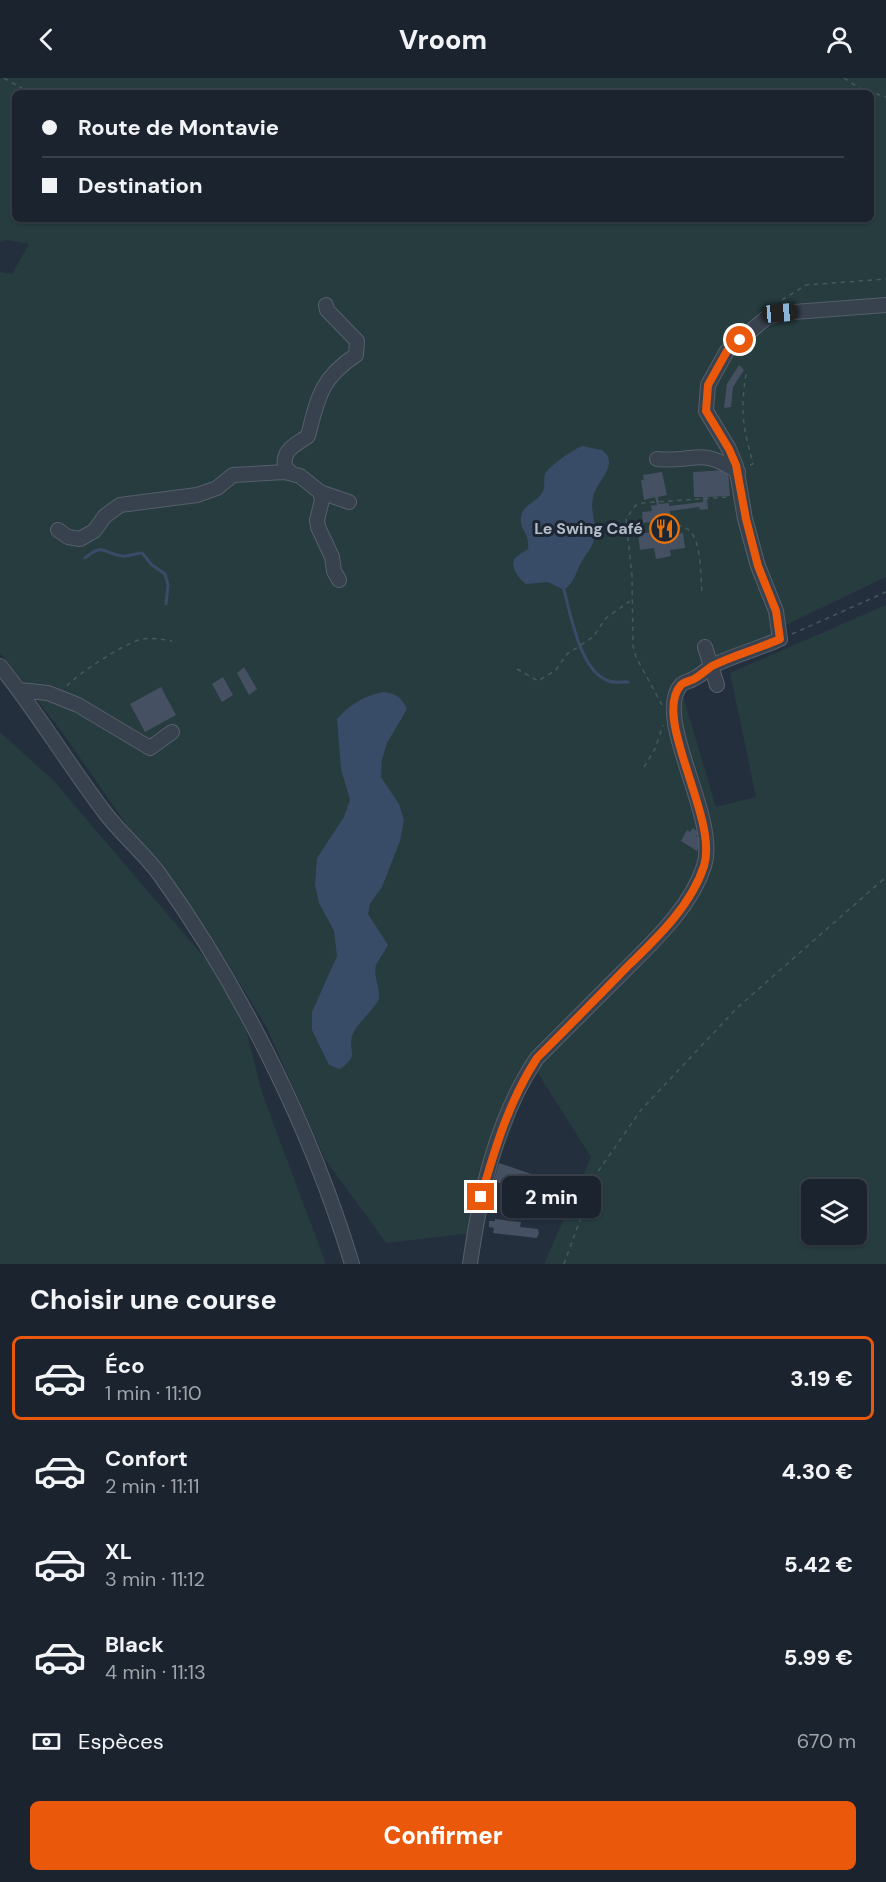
<!DOCTYPE html>
<html lang="fr">
<head>
<meta charset="utf-8">
<style>
	body { margin:0; font-family:"DM Sans",sans-serif; background:#282f3a; color:#f1f3f6; height:100vh; display:flex; flex-direction:column; font-size:22px; white-space:nowrap }
	* { box-sizing:border-box; margin:0 }
	p { font-size:20px; color:#a0a4aa }
	.icon { flex:none; width:33px; height:33px; fill:none; stroke:currentColor; stroke-width:2; stroke-linecap:round; stroke-linejoin:round }
	.map { position:relative; height:1186px; overflow:hidden }
	.side { display:flex; flex-direction:column; background:#1b232e; flex:1 }
	.side>* { flex:none }
	.top-card { position:absolute; left:12px; top:12px; width:862px; height:132px; border-radius:9px; box-shadow:0 2px 4px #0004,0 0 0 2px #39404a; display:grid; align-content:center; height:132px; padding:0 30px; background:#1b232e }
	.controls { position:absolute; left:801px; top:1101px; display:grid; gap:12px }
	.controls a { display:grid; place-items:center; width:66px; height:66px; border-radius:9px; background:#1b232e; box-shadow:0 2px 4px #0004,0 0 0 2px #39404a; font-size:30px }
	.end { position:absolute; width:27px; height:27px; margin:-14px; border:8px solid #ea580c; background:#fff; box-shadow:0 0 0 3px #fff }
	.from { border-radius:50% }
	.bubble { position:absolute; height:42px; border-radius:9px; background:#1b232e; box-shadow:0 2px 4px #0004,0 0 0 2px #39404a; font-size:20px; font-weight:800; line-height:42px; text-align:center }
	.car { position:absolute; width:18px; height:36px; margin:-18px -9px; border-radius:8px; box-shadow:0 0 4px 2px #0007; background:linear-gradient(#222 24%,#8ab4d8 0 40%,#222 0 76%,#8ab4d8 0 86%,#222 0) }
	.top-card b { display:flex; align-items:center; gap:21px; height:57px; font-size:22px }
	.top-card b+b { border-top:2px solid #39404a }
	.top-card i { width:15px; height:15px; background:#f1f3f6 }
	ul { padding:0; list-style:none }
	li { display:flex; align-items:center; gap:18px; height:84px; margin:0 12px 9px; padding:0 18px; border:3px solid transparent; border-radius:9px }
	li div { flex:1 }
	li b { display:block; font-size:22px }
	li em { font-style:normal; font-weight:800 }
	li.on { border-color:#ea580c }
	li>.icon { width:54px; height:54px; stroke-width:1.5 }
	h2 { padding:0 30px; font-size:27px; line-height:72px }
	.pay { display:flex; align-items:center; gap:15px; height:66px; padding:0 30px; font-size:22px }
	.pay p { margin-inline-start:auto }
	.primary-button { display:flex; gap:12px; margin-top:auto; padding:12px 30px }
	.primary-button a { flex:1; height:69px; border-radius:9px; background:#ea580c; color:#fff; font-size:24px; font-weight:800; line-height:69px; text-align:center }
	header { display:flex; justify-content:space-between; align-items:center; height:78px; padding:0 30px; background:#1b232e; font-size:27px; font-weight:800 }
	.map>svg:first-child { display:block }
	.green { fill:#263c3f; fill-rule:evenodd }
	.water { fill:#394c67 }
	.lines { fill:none; stroke-linecap:round; stroke-linejoin:round }
	.stream { stroke:#394c67; stroke-width:3 }
	.building { fill:#455162 }
	.minor-casing { stroke:#565f6c; stroke-width:16 }
	.path { stroke:#44595c; stroke-width:1.5; stroke-dasharray:4.5 4.5; stroke-linecap:butt }
	.minor { stroke:#38414e; stroke-width:14 }
	.route { stroke:#ea580c; stroke-width:8 }
	.labels { text-anchor:middle; dominant-baseline:central; stroke-width:6; stroke-linejoin:round; paint-order:stroke }
	.poi-label { font-size:16px; font-weight:bold; fill:#b4bcc9; stroke:#1d2633; text-anchor:end }
</style>
</head>
<body>
<header><svg class="icon" aria-label="back" viewBox="0 0 24 24"><path d="M15 5l-7 7 7 7"/></svg>Vroom<svg class="icon" aria-label="person" viewBox="0 0 24 24"><circle cx="12" cy="8" r="4"/><path d="M4 21q1-7 8-7t8 7"/></svg></header>
<div class="map">
<svg width="886" height="1186" viewBox="0 0 886 1186">
	<rect width="100%" height="100%" fill="#242f3e"/>
	<path class="green" d="M0,0H886V499L790,545L681,611L716,729L756,719L730,595L886,527V1186H544L591,1079L534,989L473,1155L386,1165L325,1081L266,948L206,850L142,769L62,654L0,575V194L12,196L29,166L7,162L0,164ZM15,15H872V141H15ZM812,1112H856V1156H812Z
		M0,654L53,702L209,885L244,943L262,1015L326,1186H0Z"/>
	<path class="water" d="M582,368L602,372C621,387 596,402 593,420C590,432 596,444 595,456C594,469 586,475 581,485C575,496 575,504 564,512L548,504L526,506C520,501 509,490 515,480C518,477 524,474 528,471C530,454 519,452 521,439C523,426 536,425 542,415C546,409 543,403 545,396C548,389 574,371 582,368Z
		M383,614C396,615 401,619 407,631L387,665L382,681L381,699L399,726L404,742L400,763L382,809L370,826L368,836L388,867C385,874 379,880 376,887C373,897 380,910 379,920C377,929 355,947 352,958C348,976 360,976 340,991L329,987L312,952V934L337,878L334,853L319,825L315,807L317,780L344,739L350,722L341,691L337,641C350,626 364,618 383,614Z"/>
	<g class="lines">
		<path class="stream" d="M85,480C103,464 104,476 122,478C128,479 136,475 142,475L152,487L165,496L168,507L166,526
			M564,512C571,537 580,594 609,603C614,605 622,604 628,604"/>
	</g>
	<path class="building" d="M739,287L744,292L733,309L731,329L724,330L727,306Z
		M728,392L730,418L707,419L708,431L700,432L699,429L670,433L671,442L666,443L668,458L683,455L685,470L670,472L671,478L656,481L654,470L640,472L638,456L652,454L651,444L643,445L642,434L652,433L651,428L657,427L655,419L644,422L641,402H644L643,397L662,394L667,417L658,419L659,426L669,425V428L703,424V419H694L693,394Z
		M244,589L257,611L249,617L237,595Z
		M223,599L233,617L222,624L212,606Z
		M161,609L176,637L145,654L130,626Z
		M693,750L699,755L696,758L702,763L697,773L681,763L687,752L690,754Z
		M499,1085L531,1096L525,1114L494,1103Z
		M495,1141L521,1144L520,1149L538,1151L539,1155L537,1160L493,1155L494,1150L489,1149V1143H495Z"/>
	<g class="lines">
		<defs>
			<path id="minor" d="M657,381C695,385 700,368 738,394
				M291,395L285,389C282,371 296,367 308,358C318,319 321,300 356,277L357,263L327,232L326,227
				M320,414L349,424
				M58,452L68,459L80,461L94,453L105,438L120,427L197,417L217,410L233,397L285,394L300,398L320,414L322,422L317,442L318,449L332,479L334,493L339,502
				M705,569L717,607
				M0,588C38,635 69,688 106,736C122,757 144,775 160,797C242,911 311,1051 352,1186
				M19,612L48,615L78,627L150,670L172,654
				M470,1186C480,1115 496,1041 537,980C566,951 595,922 624,893C654,863 691,829 704,788C720,740 652,640 681,607C684,604 690,603 693,601C700,598 706,592 712,588C734,577 758,571 780,561L776,533L758,488L745,441L736,388L729,371L706,333L708,307L727,273L766,240L781,235L886,227"/>
		</defs>
		<use href="#minor" class="minor-casing"/>
		<path class="path" d="M4,0L30,15
			M844,0L859,10L886,19
			M782,222L806,207L886,201
			M746,296C740,336 743,347 753,386L750,387
			M668,446C677,447 688,448 693,457C701,469 701,502 702,517
			M792,556L886,514
			M517,591L538,603L556,592L567,576L593,559L606,540L630,523
			M67,608C77,596 124,566 139,562C150,559 161,561 172,563
			M662,627L636,579L633,568L632,498L626,441L635,428L642,425L728,419
			M644,689L655,671L663,647
			M564,1186L597,1095L641,1032L737,930L886,799"/>
		<use href="#minor" class="minor"/>
	</g>
	<g class="lines">
		<path class="route" d="M481,1119C495,1070 509,1023 537,980C567,950 597,920 627,889C656,861 691,828 704,788C719,740 651,640 681,607C684,604 690,603 694,601C700,598 706,592 712,588C734,577 758,571 780,561L776,533L758,488L746,441L736,387L729,371L706,333L708,307L727,273L740,262"/>
	</g>
	<defs>
		<symbol id="restaurant-ring" viewBox="-11 -11 22 22"><circle r="9.5" fill="#1d2633" stroke="#e8710a" stroke-width="1.5"/><path d="M-5-6h1v4h1v-4h1v4h1v-4h1v5L-1.5 .5V6h-2V.5L-5-1ZM5-6V6H3V1.5H1.5Q1.5-4 5-6Z" fill="#e8710a"/></symbol>
	</defs>
	<g fill-rule="evenodd">
		<use href="#restaurant-ring" x="648" y="434" width="33" height="33"/>
	</g>
	<g class="labels">
		<g class="poi-label">
			<text x="643" y="450">Le Swing Café</text>
		</g>
	</g>
</svg>
<div class="controls">
<a><svg class="icon" aria-label="layers" viewBox="0 0 24 24"><path d="M12 4l9 5-9 5-9-5zM3 14l9 5 9-5"/></svg></a>
</div>
<i class="end from" style="left:740px;top:262px"></i>
<i class="end" style="left:481px;top:1119px"></i>
<div class="bubble" style="left:502px;top:1098px;width:99px">2 min</div>
<i class="car" style="left:780px;top:235px;rotate:85deg"></i>
<div class="top-card">
<b><i class="from"></i>Route de Montavie</b>
<b><i></i>Destination</b>
</div>
</div>
<section class="side">
<h2>Choisir une course</h2>
<ul>
<li class="on"><svg class="icon" aria-label="car" viewBox="0 0 24 24"><path d="M5 17H2v-5l4-1 3-4h7l3 4 3 1v5h-3M9 17h6M6 11h13"/><circle cx="7" cy="17" r="2"/><circle cx="17" cy="17" r="2"/></svg><div><b>Éco</b><p>1 min · 11:10</p></div><em>3.19 €</em></li>
<li><svg class="icon" aria-label="car" viewBox="0 0 24 24"><path d="M5 17H2v-5l4-1 3-4h7l3 4 3 1v5h-3M9 17h6M6 11h13"/><circle cx="7" cy="17" r="2"/><circle cx="17" cy="17" r="2"/></svg><div><b>Confort</b><p>2 min · 11:11</p></div><em>4.30 €</em></li>
<li><svg class="icon" aria-label="car" viewBox="0 0 24 24"><path d="M5 17H2v-5l4-1 3-4h7l3 4 3 1v5h-3M9 17h6M6 11h13"/><circle cx="7" cy="17" r="2"/><circle cx="17" cy="17" r="2"/></svg><div><b>XL</b><p>3 min · 11:12</p></div><em>5.42 €</em></li>
<li><svg class="icon" aria-label="car" viewBox="0 0 24 24"><path d="M5 17H2v-5l4-1 3-4h7l3 4 3 1v5h-3M9 17h6M6 11h13"/><circle cx="7" cy="17" r="2"/><circle cx="17" cy="17" r="2"/></svg><div><b>Black</b><p>4 min · 11:13</p></div><em>5.99 €</em></li>
</ul>
<div class="pay"><svg class="icon" aria-label="cash" viewBox="0 0 24 24"><path d="M3 7h18v10H3z"/><circle cx="12" cy="12" r="2"/></svg>Espèces<p>670 m</p></div>
<div class="primary-button"><a>Confirmer</a></div>
</section>
</body>
</html>
